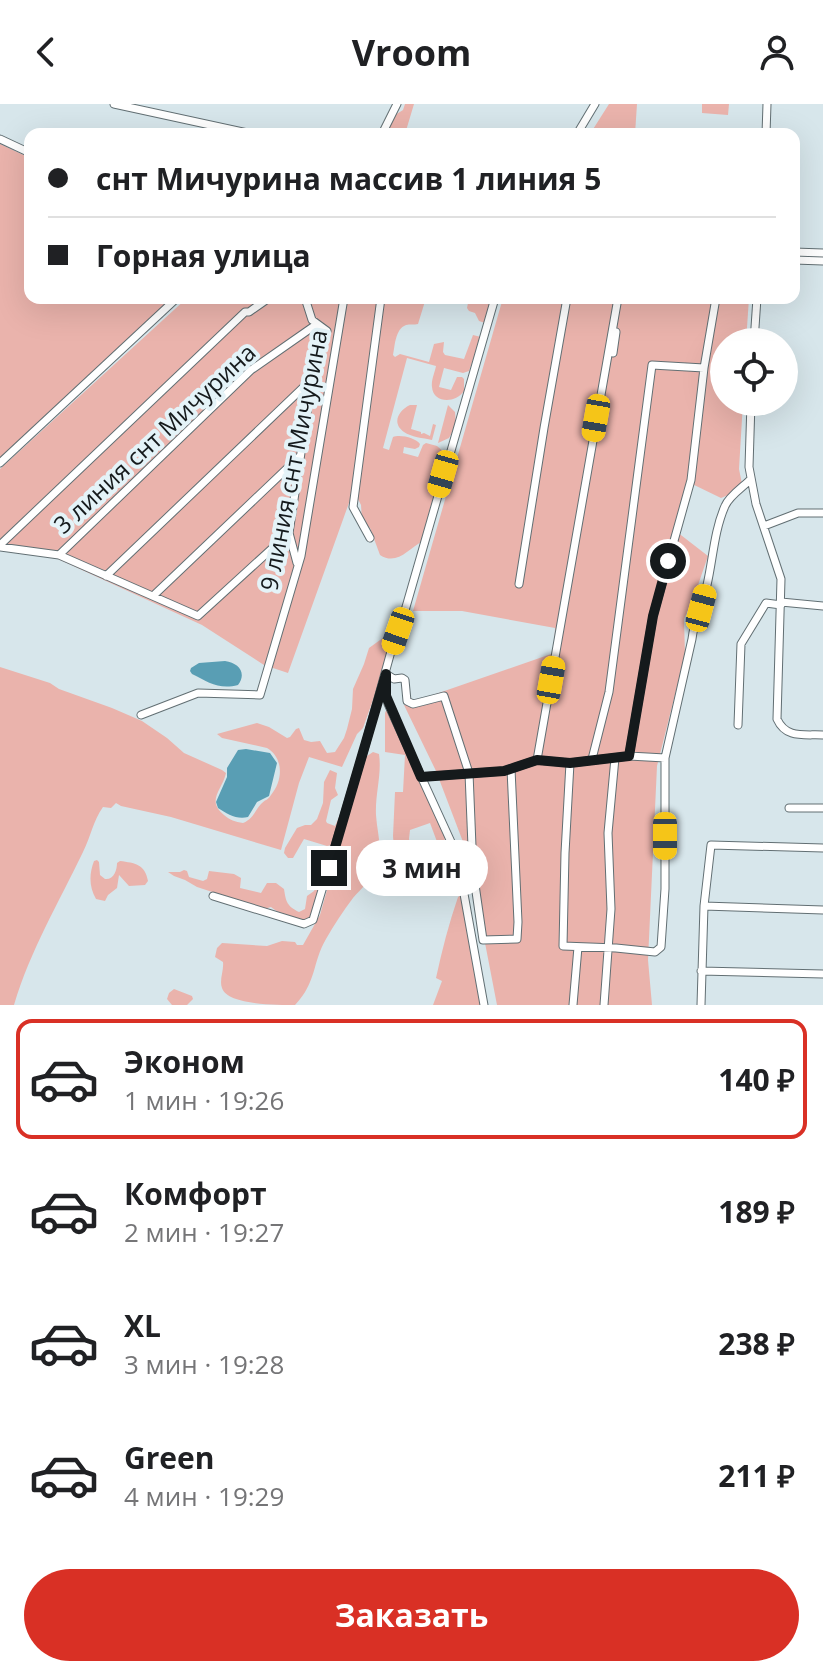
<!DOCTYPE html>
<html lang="ru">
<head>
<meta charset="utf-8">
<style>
	body { margin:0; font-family:"Open Sans",sans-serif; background:#f2f2f2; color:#202124; height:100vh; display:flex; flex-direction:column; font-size:30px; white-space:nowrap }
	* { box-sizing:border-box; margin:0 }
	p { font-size:26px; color:#757577 }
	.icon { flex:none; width:44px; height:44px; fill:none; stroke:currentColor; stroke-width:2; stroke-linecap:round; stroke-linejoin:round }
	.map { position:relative; height:901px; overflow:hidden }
	.details { display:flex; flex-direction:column; background:#fff; flex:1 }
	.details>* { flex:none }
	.top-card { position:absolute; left:24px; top:24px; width:776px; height:176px; border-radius:16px; box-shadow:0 8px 32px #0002; display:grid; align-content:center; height:176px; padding:0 24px; background:#fff }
	.buttons { position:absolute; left:710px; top:224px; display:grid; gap:16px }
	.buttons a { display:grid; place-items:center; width:88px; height:88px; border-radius:50%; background:#fff; box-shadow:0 8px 32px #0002; font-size:40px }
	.end { position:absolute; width:36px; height:36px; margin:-18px; border:10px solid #151a1c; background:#fff; box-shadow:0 0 0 4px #fff }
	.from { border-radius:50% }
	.bubble { position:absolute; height:56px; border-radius:28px; background:#fff; box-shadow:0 8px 32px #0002; font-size:26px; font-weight:700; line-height:56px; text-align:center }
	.car { position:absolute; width:24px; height:48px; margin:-24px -12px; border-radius:10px; box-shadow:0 0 6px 2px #0007; background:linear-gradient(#f5c518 24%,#345 0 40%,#f5c518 0 76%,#345 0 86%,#f5c518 0) }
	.top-card b { display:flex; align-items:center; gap:28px; height:76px; font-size:30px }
	.top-card b+b { border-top:2px solid #e0e0e0 }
	.top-card i { width:20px; height:20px; background:#202124 }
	ul { padding:14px 0 0; list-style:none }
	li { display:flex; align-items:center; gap:24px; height:120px; margin:0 16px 12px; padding:0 8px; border:4px solid transparent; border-radius:16px }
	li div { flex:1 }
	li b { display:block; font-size:30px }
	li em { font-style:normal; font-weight:700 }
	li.current { border-color:#d93025 }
	li>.icon { width:72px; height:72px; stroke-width:1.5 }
	.button { display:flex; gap:16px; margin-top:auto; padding:16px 24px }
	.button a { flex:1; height:92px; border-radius:48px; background:#d93025; color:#fff; font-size:32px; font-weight:700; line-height:92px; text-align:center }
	header { display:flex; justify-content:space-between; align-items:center; height:104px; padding:0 24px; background:#fff; font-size:36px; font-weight:700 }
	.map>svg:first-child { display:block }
	.green { fill:#eab3ac }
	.water { fill:#599eb4 }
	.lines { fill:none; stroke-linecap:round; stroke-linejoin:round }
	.minor-casing { stroke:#626f73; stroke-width:9 }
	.minor { stroke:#fff; stroke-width:7 }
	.route { stroke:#151a1c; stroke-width:10 }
	.labels { text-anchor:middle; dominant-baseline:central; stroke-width:8; stroke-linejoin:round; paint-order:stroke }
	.street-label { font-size:24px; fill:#151a1c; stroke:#e4f3f8 }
</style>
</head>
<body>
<header><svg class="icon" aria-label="back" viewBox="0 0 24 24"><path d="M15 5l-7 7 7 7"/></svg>Vroom<svg class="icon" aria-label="person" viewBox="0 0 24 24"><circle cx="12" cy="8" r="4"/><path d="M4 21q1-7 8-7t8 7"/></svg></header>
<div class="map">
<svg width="823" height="901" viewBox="0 0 823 901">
	<rect width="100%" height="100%" fill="#d7e6eb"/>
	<path class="green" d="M405,0H414L405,30H386L395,11L403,6Z
		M609,0H637L635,30H590Z
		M702,0H729L728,11L702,9Z
		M0,40L30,54V194H173L0,355Z
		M187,194H377L374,217L386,194H426L418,220C414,221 410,220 406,221C395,225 395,242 393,251L395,253L400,250L429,258L434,240L444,238L443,248L445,251L464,255L473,231L481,233L469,267L463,269L444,264L439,283L451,286L457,273H462L464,275V287C455,300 433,299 432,283C431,276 435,268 436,262L407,254L383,344L389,346L393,333C400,330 416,334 420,340L419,343L415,345L404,343L403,349L418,353L423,341L426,339L437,342L445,349L446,352L423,437C408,445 397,462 380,451L370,424L362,417L361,401L357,393L368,317V303L373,249C382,239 381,227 374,218L350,396L288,569L264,561L202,521L58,455L0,445V365Z
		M469,194H492L485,219L479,217L475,209L469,207L467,204Z
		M503,194H749L746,238H724V298H743L739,365L743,385L721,394L688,378L677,428L708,452L695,490L684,515L685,551L657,662L648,856L652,901H497L468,751L436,667L404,601L554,549L555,524L462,507H413Z
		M410,301H417L411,325L421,328V330L424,329L430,332L433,320L436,321L432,336C423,334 411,333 404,328C391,319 399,306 410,301Z
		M448,301L455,308L456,321L449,334L438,339Z
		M387,531L392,533L379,579L363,624L357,630L342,663L309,653L299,679L281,746L171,713L121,702L116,699L111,704L103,703C93,717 91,732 83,748C59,798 30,847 14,901H0V563L50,579L59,585L112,604L142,617L167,634L184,649L222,666L226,669C222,687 206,696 224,711C230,716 235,718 243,719C253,715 254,708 261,700C267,694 266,698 271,691C283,677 284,654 267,644L222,634L217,630L257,619L269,623L287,634L290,633L296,625L299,624L304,636L311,638L320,637L327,649L335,648L344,634L347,625L352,605L353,585L364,560L369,544Z
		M387,604L445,733L442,751L430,719L410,726L409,735L419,772L429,768L422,788L395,757L393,732L395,688H403L405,651L385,648V609Z
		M373,648L379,650C382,670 375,690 376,711C377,729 384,748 376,765C371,776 361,785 353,794C343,807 334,821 326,835C312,859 317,878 295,901C278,901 227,901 222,884C219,876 224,867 223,858L215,853L217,844L222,839L267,842L282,837L295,838L297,841H303L320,811L364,654Z
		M330,666L337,669L335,684L338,691L331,696L326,717L327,719L335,722L343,704L339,724L332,741L327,742L304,735L293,754H288L284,749L285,744L297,724L305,721H311L317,715L323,699L324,678Z
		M448,745L452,746C457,760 464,774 447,782L448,772L443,766Z
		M97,756L99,758L100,771L105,775C114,776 117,766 117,759L120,757C135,759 145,760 148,777L145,781L129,782L119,771L117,784L108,791L105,797L96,795C89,783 89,770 94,757Z
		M184,766L187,767L189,773L203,777L207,775L209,767L234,770L241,774L240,784L261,789L267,779H276L284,785C286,798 287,802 299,808L305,805L307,792L314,787L318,778L322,779L310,815C297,818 281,811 271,803L264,805L197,783L185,776L174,772L168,768H180Z
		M461,791L482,901H433L442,877L436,874C442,846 449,819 458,793Z
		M174,885L192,892L193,895L187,901H172L167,895L169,889Z"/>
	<path class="water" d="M225,557C239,559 247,569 238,581C219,586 208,578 192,570L190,567L191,564L199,559Z
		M246,645L270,649L277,659L269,692L257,698L248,713C237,716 227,710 218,704L216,698L227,673V664L238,646Z"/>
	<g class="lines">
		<defs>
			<path id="minor" d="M114,0L252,30
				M382,30L397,0
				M577,30L595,0
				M766,30L767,0
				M0,35L30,49
				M794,148L823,149
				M794,156L823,157
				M754,238L757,194
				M613,249L616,228
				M751,298L749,363L756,400L781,475L777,615C786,635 804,630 823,631
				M0,359L177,194
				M764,422L798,409H823
				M370,434L353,403L381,194
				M0,441L245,208H249L269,194
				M0,443L59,451L198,512L289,429
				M59,451L251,266L317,220
				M297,459L289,429L312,275L327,227L312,216L305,194
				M106,472L312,275
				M519,480L544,324L567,194
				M153,492L299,353
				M781,498L823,502
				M386,570L394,575L402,574L405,576L407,597L413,600L444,592L469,669L473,767L483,836L517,835L518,818L511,665
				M385,580L386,592L388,600L457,751L484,901
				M141,611L198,589L260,591L301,452L344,194
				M738,621L741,540L766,499L781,501
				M629,652L653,512L691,376L704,264L716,194
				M592,655L609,588L652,261L704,264
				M537,656L618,194
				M570,659L565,749L563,842L616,844L655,848L661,843L665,785V654L692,535C694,516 703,500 707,481C713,455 714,427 725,402C729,392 743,383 751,375
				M421,673L504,667L537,656L570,659L629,652L665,654
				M789,704H823
				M213,792L304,820L313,816L365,642L390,551L406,503L495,194
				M704,802L823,806
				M701,867L823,870
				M573,901L578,843
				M604,901L611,805L608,729L615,654
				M701,901L704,802L711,741L823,744"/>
		</defs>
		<use href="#minor" class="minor-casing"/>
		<use href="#minor" class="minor"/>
	</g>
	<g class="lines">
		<path class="route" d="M329,764L386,570V592L421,673L504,667L537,656L570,659L629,652L653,512L668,457"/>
	</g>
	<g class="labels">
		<g class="street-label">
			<text transform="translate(154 334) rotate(-43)">3 линия снт Мичурина</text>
			<text transform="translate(293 356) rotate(-79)">9 линия снт Мичурина</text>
		</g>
	</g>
</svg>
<div class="buttons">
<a><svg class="icon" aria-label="locate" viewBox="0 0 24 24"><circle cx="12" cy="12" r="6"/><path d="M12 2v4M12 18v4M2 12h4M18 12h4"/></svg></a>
</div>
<i class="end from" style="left:668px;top:457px"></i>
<i class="end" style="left:329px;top:764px"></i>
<div class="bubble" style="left:356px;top:736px;width:132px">3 мин</div>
<i class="car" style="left:596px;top:314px;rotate:190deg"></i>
<i class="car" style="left:443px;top:370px;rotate:196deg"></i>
<i class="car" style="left:701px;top:504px;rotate:15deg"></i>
<i class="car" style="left:398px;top:527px;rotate:199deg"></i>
<i class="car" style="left:551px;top:576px;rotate:10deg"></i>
<i class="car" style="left:665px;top:732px;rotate:180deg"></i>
<div class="top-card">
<b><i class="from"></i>снт Мичурина массив 1 линия 5</b>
<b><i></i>Горная улица</b>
</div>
</div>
<section class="details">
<ul>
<li class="current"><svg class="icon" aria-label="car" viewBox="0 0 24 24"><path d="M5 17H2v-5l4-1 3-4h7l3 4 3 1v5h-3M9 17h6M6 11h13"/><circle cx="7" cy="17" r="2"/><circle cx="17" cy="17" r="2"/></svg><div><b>Эконом</b><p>1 мин · 19:26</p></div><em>140 ₽</em></li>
<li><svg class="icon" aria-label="car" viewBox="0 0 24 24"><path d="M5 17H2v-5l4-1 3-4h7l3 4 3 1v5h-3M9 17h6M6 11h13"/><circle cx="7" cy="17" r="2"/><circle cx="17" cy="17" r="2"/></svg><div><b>Комфорт</b><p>2 мин · 19:27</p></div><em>189 ₽</em></li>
<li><svg class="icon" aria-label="car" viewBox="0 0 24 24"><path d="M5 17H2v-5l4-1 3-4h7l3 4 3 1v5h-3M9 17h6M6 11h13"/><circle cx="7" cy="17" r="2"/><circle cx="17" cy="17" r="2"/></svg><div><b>XL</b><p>3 мин · 19:28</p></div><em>238 ₽</em></li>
<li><svg class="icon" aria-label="car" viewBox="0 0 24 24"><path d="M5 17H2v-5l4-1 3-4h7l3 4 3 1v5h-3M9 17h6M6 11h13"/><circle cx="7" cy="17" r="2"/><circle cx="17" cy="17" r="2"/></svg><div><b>Green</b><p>4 мин · 19:29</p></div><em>211 ₽</em></li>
</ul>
<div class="button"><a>Заказать</a></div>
</section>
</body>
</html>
